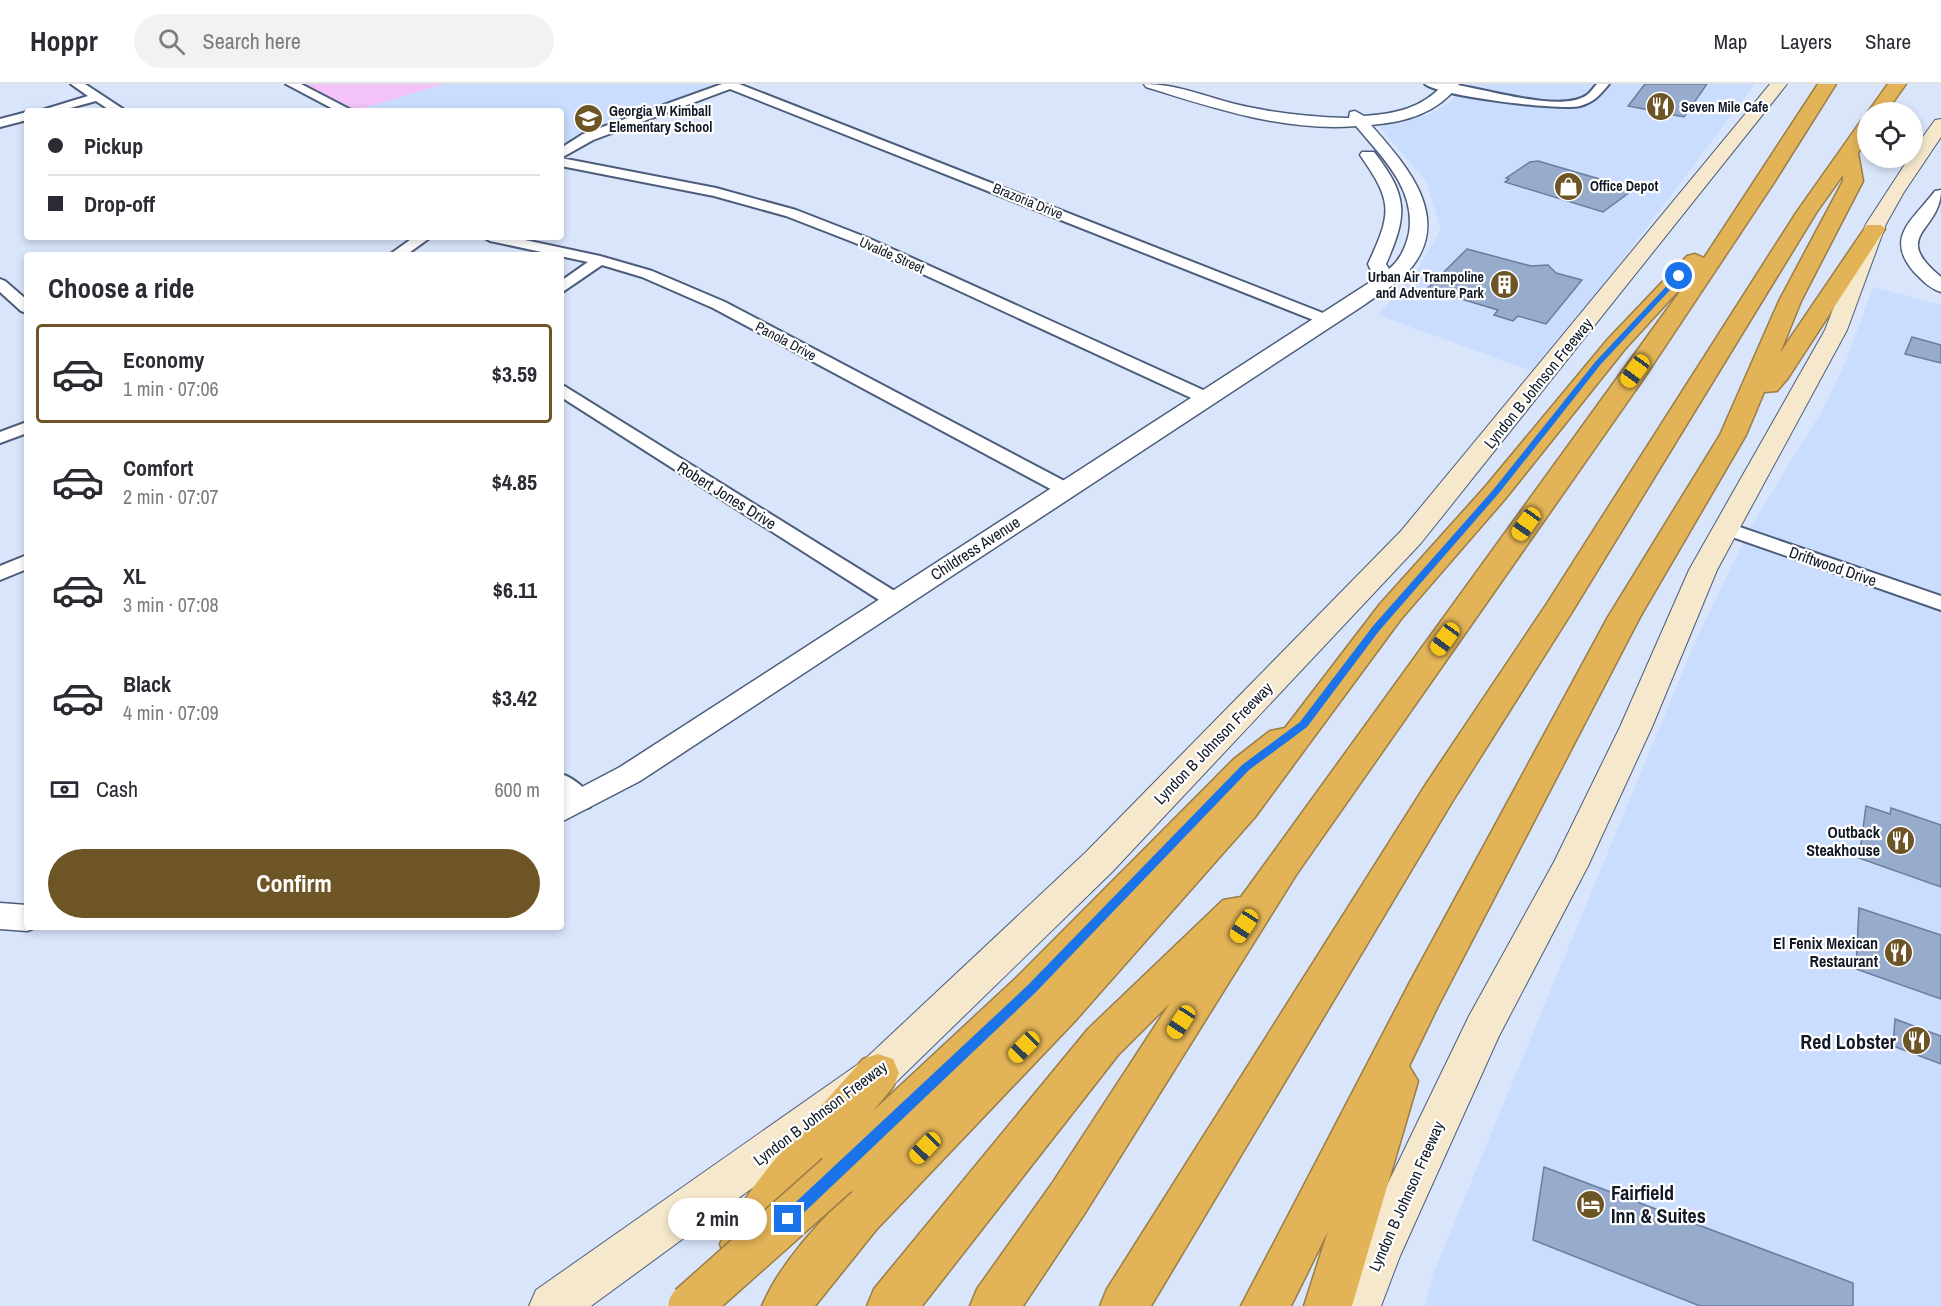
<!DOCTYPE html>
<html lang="en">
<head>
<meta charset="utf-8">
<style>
	body { margin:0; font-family:"Archivo Narrow",sans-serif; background:#f2f2f3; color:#2b2b33; height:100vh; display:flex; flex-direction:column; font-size:22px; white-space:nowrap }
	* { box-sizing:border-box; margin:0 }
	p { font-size:20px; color:#7c7c81 }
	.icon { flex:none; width:33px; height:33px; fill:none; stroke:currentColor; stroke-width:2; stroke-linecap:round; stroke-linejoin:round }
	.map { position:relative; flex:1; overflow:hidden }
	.panel { position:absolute; left:24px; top:168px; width:540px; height:678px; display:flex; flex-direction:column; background:#fff; border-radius:6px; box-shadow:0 3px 9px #0003 }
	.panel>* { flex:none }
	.banner { position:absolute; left:24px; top:24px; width:540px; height:132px; border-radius:6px; box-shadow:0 3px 9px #0003; display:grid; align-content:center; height:132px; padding:0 24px; background:#fff }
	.controls { position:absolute; left:1857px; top:18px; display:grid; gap:12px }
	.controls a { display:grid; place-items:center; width:66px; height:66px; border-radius:50%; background:#fff; box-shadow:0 3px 9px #0003; font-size:30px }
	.end { position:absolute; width:27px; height:27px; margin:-14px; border:8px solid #1a73e8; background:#fff; box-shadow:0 0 0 3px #fff }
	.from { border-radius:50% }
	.bubble { position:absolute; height:42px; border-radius:21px; background:#fff; box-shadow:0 3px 9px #0003; font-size:20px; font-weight:700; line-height:42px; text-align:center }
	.car { position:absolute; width:18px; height:36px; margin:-18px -9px; border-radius:8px; box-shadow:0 0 4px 2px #0007; background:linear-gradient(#f5c518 24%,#345 0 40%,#f5c518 0 76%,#345 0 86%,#f5c518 0) }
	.banner b { display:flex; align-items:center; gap:21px; height:57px; font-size:22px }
	.banner b+b { border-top:2px solid #e1e1e2 }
	.banner i { width:15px; height:15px; background:#2b2b33 }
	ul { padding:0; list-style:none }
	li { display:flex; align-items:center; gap:18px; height:99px; margin:0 12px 9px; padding:0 12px; border:3px solid transparent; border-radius:6px }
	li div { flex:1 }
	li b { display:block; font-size:22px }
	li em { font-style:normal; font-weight:700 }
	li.selected { border-color:#6d5525 }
	li>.icon { width:54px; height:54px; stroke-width:1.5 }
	h2 { padding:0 24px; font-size:27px; line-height:72px }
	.pay { display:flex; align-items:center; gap:15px; height:66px; padding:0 24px; font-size:22px }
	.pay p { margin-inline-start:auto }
	.action { display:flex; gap:12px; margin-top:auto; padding:12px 24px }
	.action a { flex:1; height:69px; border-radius:36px; background:#6d5525; color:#fff; font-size:24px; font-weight:700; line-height:69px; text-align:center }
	header { display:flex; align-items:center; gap:36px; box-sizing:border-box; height:84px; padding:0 30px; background:#fff; border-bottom:2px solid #e1e1e2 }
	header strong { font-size:28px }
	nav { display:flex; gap:33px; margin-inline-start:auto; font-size:21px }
	.search { width:420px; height:54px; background:#f2f2f3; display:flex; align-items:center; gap:15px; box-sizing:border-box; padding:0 21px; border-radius:33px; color:#7c7c81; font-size:22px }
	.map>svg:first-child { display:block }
	.built { fill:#caddff }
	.green { fill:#f2c2f9 }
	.building { fill:#97abcd; stroke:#6b7d9e; stroke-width:1.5 }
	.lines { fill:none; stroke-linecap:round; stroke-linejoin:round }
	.minor-casing { stroke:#4c5d7b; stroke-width:4 }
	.tertiary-casing { stroke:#4c5d7b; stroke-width:3 }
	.secondary-casing { stroke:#4c5d7b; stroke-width:2 }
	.motorway-casing { stroke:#997d46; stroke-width:3 }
	.minor { fill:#fff; fill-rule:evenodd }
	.tertiary { fill:#fff; fill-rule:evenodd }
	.secondary { fill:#f6e8cd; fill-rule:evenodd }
	.motorway { fill:#e2b357; fill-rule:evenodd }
	.motorway-bridge-casing { stroke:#997d46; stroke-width:46; stroke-linecap:butt }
	.motorway-bridge { stroke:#e2b357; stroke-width:43 }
	.route { fill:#1a73e8 }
	.labels { text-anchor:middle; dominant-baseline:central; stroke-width:4.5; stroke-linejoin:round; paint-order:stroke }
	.far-poi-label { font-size:14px; font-weight:bold; fill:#121926; stroke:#fff; text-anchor:start }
	.far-street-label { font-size:14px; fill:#121926; stroke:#fff }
	.street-label { font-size:16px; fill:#121926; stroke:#fff }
	.poi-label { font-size:16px; font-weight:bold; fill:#121926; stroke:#fff; text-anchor:end }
	.near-poi-label { font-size:20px; font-weight:bold; fill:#121926; stroke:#fff; text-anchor:end }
</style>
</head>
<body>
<header>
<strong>Hoppr</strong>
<div class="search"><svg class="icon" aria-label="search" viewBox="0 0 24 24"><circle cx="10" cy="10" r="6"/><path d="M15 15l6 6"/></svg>Search here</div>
<nav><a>Map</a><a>Layers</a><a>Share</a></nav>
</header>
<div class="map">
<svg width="1941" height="1222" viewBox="0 0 1941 1222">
	<rect width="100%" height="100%" fill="#d9e5fb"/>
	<path class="built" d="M444,0H713L716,1L591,43L561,62V27L357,26Z
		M1467,0H1755L1537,289L1378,231L1418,185L1441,145L1426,97L1379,43L1430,30L1451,17Z
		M1873,203L1941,221V1222H1425L1433,1190L1695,558L1751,442L1823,325L1846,277Z"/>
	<path class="green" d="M300,0H444L357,26Z"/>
	<path class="building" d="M1645,0H1707L1684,33L1628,22Z
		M1538,77L1634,105L1603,128L1505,98L1509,95L1506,94L1530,78Z
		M1467,165L1531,182L1548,181L1556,189L1582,196L1546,240L1518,232L1513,237L1494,231L1498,226L1427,205Z
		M1912,253L1941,261V279L1905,270Z
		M1866,722L1890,730L1891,724L1941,741V803L1859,774Z
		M1859,824L1941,851V915L1856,885Z
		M1895,935L1941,952V980L1893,962Z
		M1544,1083L1853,1199V1222H1700L1533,1156Z"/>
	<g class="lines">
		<defs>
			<path id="minor" d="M71,0H85L126,27H111L96,17L59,27H39L88,12Z
				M286,0H301L353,27H337Z
				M722,0H739L1333,233L1335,236L1327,241L1321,239L730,5L593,56L561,74V64L583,50Z
				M1425,0C1433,0 1441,0 1449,0C1481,3 1560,30 1587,11C1591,8 1594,3 1597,0H1609C1600,11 1594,18 1580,22C1559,27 1439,12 1425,0Z
				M27,28V36L0,43V35Z
				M561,74L716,104L796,126L868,154L1212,310L1215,314L1206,319L1200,318L858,160L786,132L714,112L561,82Z
				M414,153H431L406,171H389Z
				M483,153H511L600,172L652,187L725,218L1072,401L1074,405L1065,411L1058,409L713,224L642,193L602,181L561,209V197L588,178L490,157Z
				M0,195L5,197L27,216V229L21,227L0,208Z
				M561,300L901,511L904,516L901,521H887L561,313Z
				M27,338V349L0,359V348Z
				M1725,438L1941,512V526L1718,448L1715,444L1718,440Z
				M27,471V485L0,496V482Z
				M561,690C574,694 587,705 593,717L590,723C576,728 571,722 561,713Z"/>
			<path id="tertiary" d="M1144,0C1176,0 1204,12 1235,20C1272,29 1309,33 1347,34H1349L1350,28L1355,27L1364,32C1396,30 1422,24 1444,0H1459C1438,29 1406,38 1371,41C1405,80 1453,132 1411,184C1399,199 1379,210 1364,221L640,697L561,738V714L620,683L1375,195L1368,180C1392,128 1393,118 1360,71L1362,68H1374C1408,112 1408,130 1386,180L1389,185C1400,176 1406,163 1409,149C1416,105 1382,73 1356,42C1285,48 1213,24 1146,3Z
				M1941,106C1941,148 1889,150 1941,193V208C1930,205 1922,196 1914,188C1884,153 1913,136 1935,107Z
				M0,819L27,821V843H38L27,847L0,845Z"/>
			<path id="secondary" d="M1770,0H1787L1421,459L1112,788L892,1002L591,1222H529L536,1206L864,976L1086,768L1401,447Z
				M1941,35V53L1904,108L1886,140L1847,246L1717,486L1652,643L1588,782L1499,952L1400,1172L1381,1222H1335L1364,1149L1469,932L1554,778L1620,643L1689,486L1825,246L1866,140L1909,74H1912V68L1935,36Z"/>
			<path id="motorway" d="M1818,0H1836L1773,100L1642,297L1296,791L1085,1129L1023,1222H970L977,1205L1053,1098L1170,919L1118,971L922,1222H867L874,1205L1088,945L1223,816L1241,813L1689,195L1625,265L1505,415L1401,535L1255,733L1075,937L876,1146L815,1222H762C780,1179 817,1141 849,1108L837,1113L821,1106L817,1097L760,1176L743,1183L726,1176L720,1160C745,1100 819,1026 863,975L878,970L893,975L899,989L893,1003L873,1027L1017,893L1234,675L1270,647L1285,644L1380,520L1485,403L1608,255L1687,172L1695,170L1704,174Z
				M1888,0H1906L1886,28H1868Z
				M1868,36V55L1858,69L1863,97L1801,217L1780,269L1867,141H1881L1885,145L1788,294L1777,307L1764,308L1746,351L1640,533L1438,922L1409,982L1418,997L1352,1222H1304L1328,1147L1291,1222H1241L1410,898L1608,533L1720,351L1779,217L1843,97V91L1816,129L1572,528L1452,718L1151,1222H1100L1107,1205L1426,700L1546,521L1796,129L1861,37Z"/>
		</defs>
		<use href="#minor" class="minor-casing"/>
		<use href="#tertiary" class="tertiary-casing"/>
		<use href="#secondary" class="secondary-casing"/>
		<use href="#motorway" class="motorway-casing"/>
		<use href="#minor" class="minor"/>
		<use href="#tertiary" class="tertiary"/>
		<use href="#secondary" class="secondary"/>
		<use href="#motorway" class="motorway"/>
		<defs>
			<path id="motorway-bridge" d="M690,1222L837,1091"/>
		</defs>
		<use href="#motorway-bridge" class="motorway-bridge-casing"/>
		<use href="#motorway-bridge" class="motorway-bridge"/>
	</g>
	<path class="route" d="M1677,191L1683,192L1601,280L1499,409L1379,547L1307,643L1249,686L1035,909L793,1139H783V1130L1027,902L1242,681L1300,638L1373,542L1493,406L1596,277Z"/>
	<defs>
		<symbol id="restaurant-disc" viewBox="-11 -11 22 22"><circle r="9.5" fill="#6d5525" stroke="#fff"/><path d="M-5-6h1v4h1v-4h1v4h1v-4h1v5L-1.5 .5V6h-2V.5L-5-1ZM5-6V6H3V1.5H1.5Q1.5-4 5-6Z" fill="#fff"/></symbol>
		<symbol id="school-disc" viewBox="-11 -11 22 22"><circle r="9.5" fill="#6d5525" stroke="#fff"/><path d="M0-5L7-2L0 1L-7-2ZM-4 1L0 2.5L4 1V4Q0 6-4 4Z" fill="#fff"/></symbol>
		<symbol id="shop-disc" viewBox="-11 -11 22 22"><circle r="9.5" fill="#6d5525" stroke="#fff"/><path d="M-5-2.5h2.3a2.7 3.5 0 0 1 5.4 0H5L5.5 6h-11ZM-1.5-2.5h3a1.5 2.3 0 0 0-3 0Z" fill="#fff"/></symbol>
		<symbol id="building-disc" viewBox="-11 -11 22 22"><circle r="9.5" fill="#6d5525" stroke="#fff"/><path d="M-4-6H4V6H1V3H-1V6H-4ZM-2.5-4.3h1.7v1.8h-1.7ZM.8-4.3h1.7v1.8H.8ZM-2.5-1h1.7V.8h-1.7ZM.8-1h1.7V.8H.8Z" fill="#fff"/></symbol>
		<symbol id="hotel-disc" viewBox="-11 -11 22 22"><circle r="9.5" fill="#6d5525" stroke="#fff"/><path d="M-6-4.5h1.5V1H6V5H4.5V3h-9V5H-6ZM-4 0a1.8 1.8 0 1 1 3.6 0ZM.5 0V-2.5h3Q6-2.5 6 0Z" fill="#fff"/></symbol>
	</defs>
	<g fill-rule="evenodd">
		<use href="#restaurant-disc" x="1644" y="6" width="33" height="33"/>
		<use href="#school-disc" x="572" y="18" width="33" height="33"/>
		<use href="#shop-disc" x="1552" y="86" width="33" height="33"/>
		<use href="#building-disc" x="1488" y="184" width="33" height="33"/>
		<use href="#restaurant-disc" x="1884" y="740" width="33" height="33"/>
		<use href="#restaurant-disc" x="1882" y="852" width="33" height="33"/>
		<use href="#restaurant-disc" x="1900" y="940" width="33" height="33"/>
		<use href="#hotel-disc" x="1574" y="1104" width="33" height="33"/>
	</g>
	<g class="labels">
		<g class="far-poi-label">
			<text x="1681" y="23">Seven Mile Cafe</text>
			<text x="609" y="27">Georgia W Kimball<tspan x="609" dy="16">Elementary School</tspan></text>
			<text x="1590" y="102">Office Depot</text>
			<text x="1484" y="193" text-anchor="end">Urban Air Trampoline<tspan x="1484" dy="16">and Adventure Park</tspan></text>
		</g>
		<g class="far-street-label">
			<text transform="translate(1028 117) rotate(22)">Brazoria Drive</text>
			<text transform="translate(892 171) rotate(24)">Uvalde Street</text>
			<text transform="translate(786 257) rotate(28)">Panola Drive</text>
		</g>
		<g class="street-label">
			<text transform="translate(1538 299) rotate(-51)">Lyndon B Johnson Freeway</text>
			<text transform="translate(727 411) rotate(32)">Robert Jones Drive</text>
			<text transform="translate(975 464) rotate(-33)">Childress Avenue</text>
			<text transform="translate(1833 482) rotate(19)">Driftwood Drive</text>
			<text transform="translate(1213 659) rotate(-46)">Lyndon B Johnson Freeway</text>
			<text transform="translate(820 1029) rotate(-37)">Lyndon B Johnson Freeway</text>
			<text transform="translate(1406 1112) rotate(-66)">Lyndon B Johnson Freeway</text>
		</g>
		<g class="poi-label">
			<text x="1880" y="748">Outback<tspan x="1880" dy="18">Steakhouse</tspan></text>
			<text x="1878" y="859">El Fenix Mexican<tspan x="1878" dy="18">Restaurant</tspan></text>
		</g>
		<g class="near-poi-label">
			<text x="1896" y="957">Red Lobster</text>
			<text x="1611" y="1108" text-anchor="start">Fairfield<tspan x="1611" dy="23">Inn &amp; Suites</tspan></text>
		</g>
	</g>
</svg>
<div class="controls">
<a><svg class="icon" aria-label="locate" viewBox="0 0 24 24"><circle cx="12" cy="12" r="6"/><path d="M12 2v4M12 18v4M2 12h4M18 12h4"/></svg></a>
</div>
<i class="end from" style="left:1679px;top:192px"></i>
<i class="end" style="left:788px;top:1135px"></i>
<div class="bubble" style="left:668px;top:1114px;width:99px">2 min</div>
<i class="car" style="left:1635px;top:287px;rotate:216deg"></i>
<i class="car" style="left:1526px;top:440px;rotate:215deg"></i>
<i class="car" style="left:1445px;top:555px;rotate:216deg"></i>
<i class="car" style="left:1244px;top:842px;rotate:213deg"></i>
<i class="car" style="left:1181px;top:938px;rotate:213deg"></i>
<i class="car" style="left:1024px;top:963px;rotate:224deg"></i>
<i class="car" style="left:925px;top:1064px;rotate:224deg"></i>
<div class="banner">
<b><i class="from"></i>Pickup</b>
<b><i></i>Drop-off</b>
</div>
<section class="panel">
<h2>Choose a ride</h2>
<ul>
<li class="selected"><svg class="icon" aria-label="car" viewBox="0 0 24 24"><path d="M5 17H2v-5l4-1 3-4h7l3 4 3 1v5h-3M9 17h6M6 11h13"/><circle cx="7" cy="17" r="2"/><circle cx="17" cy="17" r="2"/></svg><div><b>Economy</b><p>1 min · 07:06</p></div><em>$3.59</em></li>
<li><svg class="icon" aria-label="car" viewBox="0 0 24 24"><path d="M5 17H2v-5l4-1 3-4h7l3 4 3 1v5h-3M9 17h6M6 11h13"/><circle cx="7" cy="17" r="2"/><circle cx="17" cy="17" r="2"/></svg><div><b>Comfort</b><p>2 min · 07:07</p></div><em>$4.85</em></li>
<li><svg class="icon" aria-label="car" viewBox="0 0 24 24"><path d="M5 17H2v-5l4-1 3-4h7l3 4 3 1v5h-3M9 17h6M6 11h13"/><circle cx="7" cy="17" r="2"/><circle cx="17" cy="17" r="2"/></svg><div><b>XL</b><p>3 min · 07:08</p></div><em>$6.11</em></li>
<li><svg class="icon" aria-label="car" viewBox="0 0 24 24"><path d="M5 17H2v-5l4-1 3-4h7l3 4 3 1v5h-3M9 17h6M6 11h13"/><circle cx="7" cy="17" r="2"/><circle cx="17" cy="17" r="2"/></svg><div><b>Black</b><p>4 min · 07:09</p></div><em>$3.42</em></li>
</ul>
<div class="pay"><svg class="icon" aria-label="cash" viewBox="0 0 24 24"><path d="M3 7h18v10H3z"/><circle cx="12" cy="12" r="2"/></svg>Cash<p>600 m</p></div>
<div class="action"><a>Confirm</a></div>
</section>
</div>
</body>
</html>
